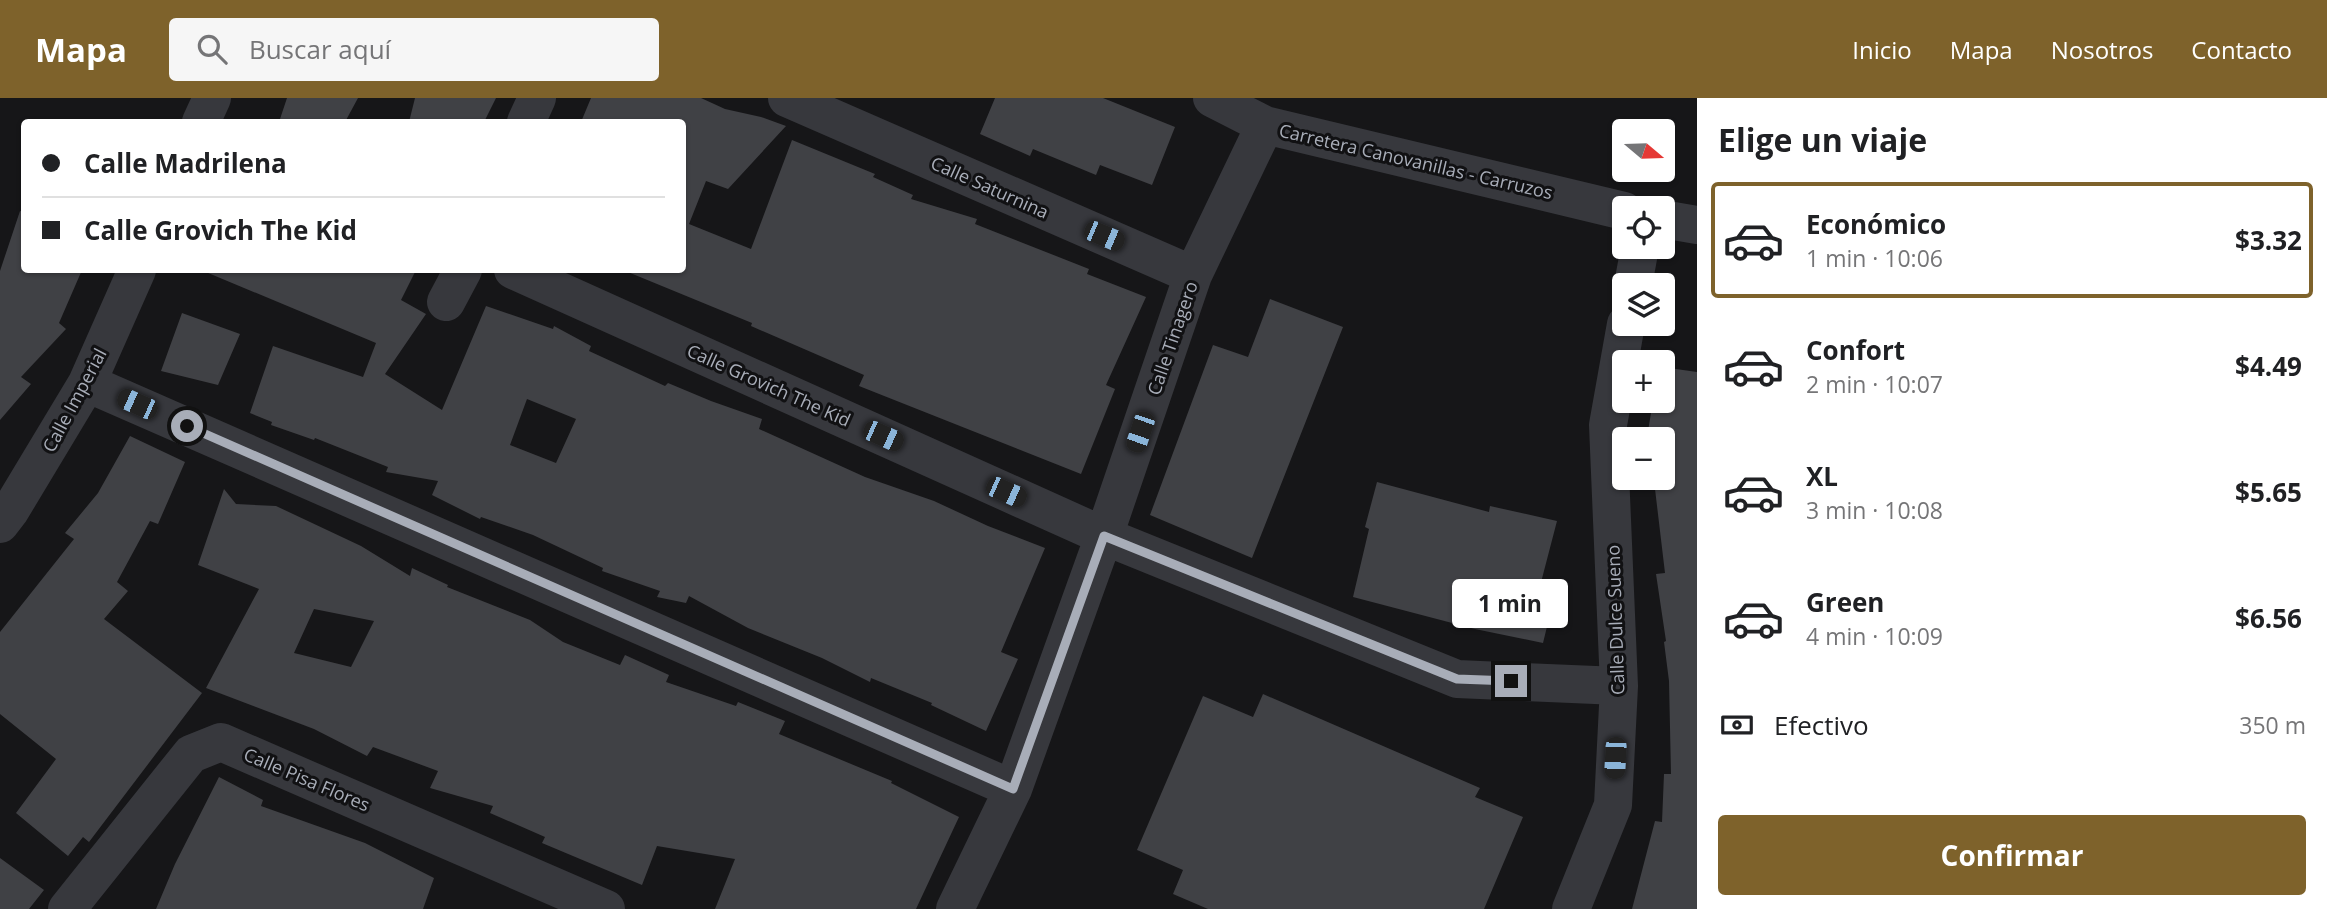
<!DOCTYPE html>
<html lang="es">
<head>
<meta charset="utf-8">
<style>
	body { margin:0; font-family:"Open Sans",sans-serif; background:#f6f6f6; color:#202124; height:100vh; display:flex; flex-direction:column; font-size:26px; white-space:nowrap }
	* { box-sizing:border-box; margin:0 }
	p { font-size:23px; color:#757577 }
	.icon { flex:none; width:38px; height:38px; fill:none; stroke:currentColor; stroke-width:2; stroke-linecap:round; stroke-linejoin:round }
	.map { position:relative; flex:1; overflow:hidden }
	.details { display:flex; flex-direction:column; background:#fff; width:630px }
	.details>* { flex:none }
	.hud { position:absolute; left:21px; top:21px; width:665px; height:154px; border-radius:7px; box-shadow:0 2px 5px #0004; display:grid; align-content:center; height:154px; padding:0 21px; background:#fff }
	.needle { width:46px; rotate:109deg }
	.controls { position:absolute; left:1612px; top:21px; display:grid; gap:14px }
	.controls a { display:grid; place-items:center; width:63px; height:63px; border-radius:7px; background:#fff; box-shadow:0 2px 5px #0004; font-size:35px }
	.end { position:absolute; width:32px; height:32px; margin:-16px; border:9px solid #a8adb8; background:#111; box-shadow:0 0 0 4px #111 }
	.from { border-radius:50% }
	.bubble { position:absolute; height:49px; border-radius:7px; background:#fff; box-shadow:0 2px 5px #0004; font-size:23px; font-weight:700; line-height:49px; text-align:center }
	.car { position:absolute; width:21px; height:42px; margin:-21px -10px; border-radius:9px; box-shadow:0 0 5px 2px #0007; background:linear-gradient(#222 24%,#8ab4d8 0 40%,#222 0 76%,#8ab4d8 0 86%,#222 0) }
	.hud b { display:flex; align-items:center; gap:24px; height:66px; font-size:26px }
	.hud b+b { border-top:2px solid #e0e0e0 }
	.hud i { width:18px; height:18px; background:#202124 }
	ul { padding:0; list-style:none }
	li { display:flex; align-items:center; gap:21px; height:116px; margin:0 14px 10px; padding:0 7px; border:4px solid transparent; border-radius:7px }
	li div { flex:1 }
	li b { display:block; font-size:26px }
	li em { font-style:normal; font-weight:700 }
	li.active { border-color:#7e622b }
	li>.icon { width:63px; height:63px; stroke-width:1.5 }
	h2 { padding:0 21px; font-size:32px; line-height:84px }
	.pay { display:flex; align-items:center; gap:18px; height:77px; padding:0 21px; font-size:26px }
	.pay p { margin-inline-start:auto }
	.cta { display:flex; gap:14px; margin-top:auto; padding:14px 21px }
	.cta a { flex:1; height:80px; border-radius:7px; background:#7e622b; color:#fff; font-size:28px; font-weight:700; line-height:80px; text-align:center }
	header { display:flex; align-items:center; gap:42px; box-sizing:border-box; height:98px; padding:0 35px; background:#7e622b; color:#fff }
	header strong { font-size:33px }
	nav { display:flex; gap:38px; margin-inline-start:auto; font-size:24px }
	.search { width:490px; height:63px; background:#f6f6f6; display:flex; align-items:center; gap:18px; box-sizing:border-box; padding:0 24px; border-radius:7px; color:#757577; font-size:26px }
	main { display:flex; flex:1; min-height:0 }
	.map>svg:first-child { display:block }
	.building { fill:#404145; fill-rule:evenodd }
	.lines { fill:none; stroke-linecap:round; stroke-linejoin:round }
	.minor { stroke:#37383d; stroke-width:38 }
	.route { stroke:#a8adb8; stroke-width:9 }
	.labels { text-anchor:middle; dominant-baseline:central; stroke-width:6; stroke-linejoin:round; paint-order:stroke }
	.street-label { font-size:18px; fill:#a8adb8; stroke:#111113 }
</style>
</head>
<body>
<header>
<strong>Mapa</strong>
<div class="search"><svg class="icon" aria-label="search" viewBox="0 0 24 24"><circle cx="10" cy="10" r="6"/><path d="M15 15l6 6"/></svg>Buscar aquí</div>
<nav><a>Inicio</a><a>Mapa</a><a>Nosotros</a><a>Contacto</a></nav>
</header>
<main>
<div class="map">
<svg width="1697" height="811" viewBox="0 0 1697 811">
	<rect width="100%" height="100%" fill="#161618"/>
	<path class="building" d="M287,0H358L345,24H279Z
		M415,0H496L484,24H409Z
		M591,0H701L725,11L761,19L786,28L728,91L706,83L689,126L751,151L792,42L875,76L873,79L913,97L911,101L977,121L975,126L1089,171L1087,176L1146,199L1106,287L1115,291L1081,376L859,288L864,277L751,228L752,225L623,172H682V24H581Z
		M995,0H1103L1175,29L1152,87L1100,67L1096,77L1033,51L1030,58L980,36Z
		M20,113L24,114V172H82L59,225L66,231L21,279L31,286L0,322V173Z
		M201,172H416L401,202L426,216L385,276L442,312L486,208L553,231L554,228L591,248L589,253L665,288L668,285L711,303L762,321L759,331L865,379L934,403L988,428L1045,450L1001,554L1018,561L986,633L931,607L932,605L871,580L870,584L822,560L748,530L689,498L686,505L657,499L660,493L602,473L603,470L533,437L481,419L480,421L432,397L438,383L386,374L388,369L315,340L314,342L271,327L272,324L250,315L273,248L363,279L376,245ZM527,301L576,321L556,365L510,347Z
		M1270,201L1343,229L1252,460L1150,417L1213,247L1248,259Z
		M182,215L240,236L218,287L161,273Z
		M1662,269L1697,274V811H1632L1655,723L1662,724L1664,676H1671L1669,583L1664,544L1666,543L1656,476L1665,475L1655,391L1643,390V380H1662V341H1642V339H1647L1653,303H1662Z
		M130,338L185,364L158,426L150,423L117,484L128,493L104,521L202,595L89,744L83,739L68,758L16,715L56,661L0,616V534L74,441L65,435L98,395Z
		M1377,384L1489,414L1490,408L1557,423L1539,492L1555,496L1543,545L1475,531L1353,499L1369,431L1365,429Z
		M224,391L236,406L276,408L361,448L410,478L412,470L448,487L447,489L530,522L563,544L620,567L625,557L669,577L666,584L736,608L738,604L785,623L779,636L892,683L891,685L959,719L916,811H715L735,761L657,748L642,787L542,745L545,739L490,715L493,708L430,690L438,673L373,649L367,658L314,631L206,590L259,491L198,467ZM314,511L374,523L351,569L294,555Z
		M1263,596L1480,690L1475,699L1523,719L1484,811H1208L1173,796L1183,772L1137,752L1203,598L1253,619Z
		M219,679L263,702L261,708L365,745L434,780L423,811H156L175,766Z
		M0,760L44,792L29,811H0Z"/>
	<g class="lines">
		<path class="minor" d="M787,0L1193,177
			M1212,0L1265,27L1624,113
			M201,24L212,0
			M526,24L537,0
			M1662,121L1697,127
			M513,172L1104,438L1457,581L1619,588
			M1633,187L1640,149
			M446,204L463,172
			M87,285L1013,691
			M0,426L10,413L87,285L137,172
			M67,811L191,656L221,644L606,811
			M955,811L1013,691L1104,438L1193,177L1265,27
			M1571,811L1613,707L1619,588L1608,327L1626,226"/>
	</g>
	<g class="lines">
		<path class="route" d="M187,328L1013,691L1104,438L1457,581L1511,583"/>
	</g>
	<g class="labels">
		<g class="street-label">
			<text transform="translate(1416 63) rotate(13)">Carretera Canovanillas - Carruzos</text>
			<text transform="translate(990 89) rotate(24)">Calle Saturnina</text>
			<text transform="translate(1172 240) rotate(-71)">Calle Tinagero</text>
			<text transform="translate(769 287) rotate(24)">Calle Grovich The Kid</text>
			<text transform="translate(74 302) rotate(-62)">Calle Imperial</text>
			<text transform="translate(1615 522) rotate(-92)">Calle Dulce Sueno</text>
			<text transform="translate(307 681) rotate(23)">Calle Pisa Flores</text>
		</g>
	</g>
</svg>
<div class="controls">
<a><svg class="needle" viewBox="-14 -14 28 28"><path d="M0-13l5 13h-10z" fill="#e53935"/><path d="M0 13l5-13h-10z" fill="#757577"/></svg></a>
<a><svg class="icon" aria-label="locate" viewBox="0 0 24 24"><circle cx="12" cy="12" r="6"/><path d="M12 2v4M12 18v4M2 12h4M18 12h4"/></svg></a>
<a><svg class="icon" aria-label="layers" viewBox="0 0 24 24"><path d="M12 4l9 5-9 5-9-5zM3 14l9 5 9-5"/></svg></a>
<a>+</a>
<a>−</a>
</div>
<i class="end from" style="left:187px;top:328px"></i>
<i class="end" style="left:1511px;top:583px"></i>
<div class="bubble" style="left:1452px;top:481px;width:116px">1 min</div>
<i class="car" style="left:1104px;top:138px;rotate:113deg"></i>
<i class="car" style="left:137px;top:306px;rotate:294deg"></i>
<i class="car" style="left:1140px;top:334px;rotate:199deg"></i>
<i class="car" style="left:883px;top:338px;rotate:114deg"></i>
<i class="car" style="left:1006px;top:394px;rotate:114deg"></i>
<i class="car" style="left:1615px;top:660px;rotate:183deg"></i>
<div class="hud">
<b><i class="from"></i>Calle Madrilena</b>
<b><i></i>Calle Grovich The Kid</b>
</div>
</div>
<section class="details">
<h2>Elige un viaje</h2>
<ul>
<li class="active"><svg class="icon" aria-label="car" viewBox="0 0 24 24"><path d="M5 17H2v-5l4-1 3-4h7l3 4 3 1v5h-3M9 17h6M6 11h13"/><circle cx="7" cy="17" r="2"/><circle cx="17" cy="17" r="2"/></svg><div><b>Económico</b><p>1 min · 10:06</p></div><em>$3.32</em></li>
<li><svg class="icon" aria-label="car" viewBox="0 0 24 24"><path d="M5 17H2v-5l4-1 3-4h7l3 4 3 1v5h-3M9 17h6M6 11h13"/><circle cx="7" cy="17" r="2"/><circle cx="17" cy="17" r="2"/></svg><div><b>Confort</b><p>2 min · 10:07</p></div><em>$4.49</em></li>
<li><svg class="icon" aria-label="car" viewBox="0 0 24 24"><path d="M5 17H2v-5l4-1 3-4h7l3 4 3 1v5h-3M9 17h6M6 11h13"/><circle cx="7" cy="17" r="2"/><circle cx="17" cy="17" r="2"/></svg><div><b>XL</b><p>3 min · 10:08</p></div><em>$5.65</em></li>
<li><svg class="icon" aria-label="car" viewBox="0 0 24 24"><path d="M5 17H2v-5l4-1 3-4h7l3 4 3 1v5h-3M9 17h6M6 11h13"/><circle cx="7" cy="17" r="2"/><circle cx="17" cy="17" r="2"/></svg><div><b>Green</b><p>4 min · 10:09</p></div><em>$6.56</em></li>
</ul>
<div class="pay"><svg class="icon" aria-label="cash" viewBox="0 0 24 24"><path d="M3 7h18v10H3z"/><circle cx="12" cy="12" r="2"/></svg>Efectivo<p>350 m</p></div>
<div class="cta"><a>Confirmar</a></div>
</section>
</main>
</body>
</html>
